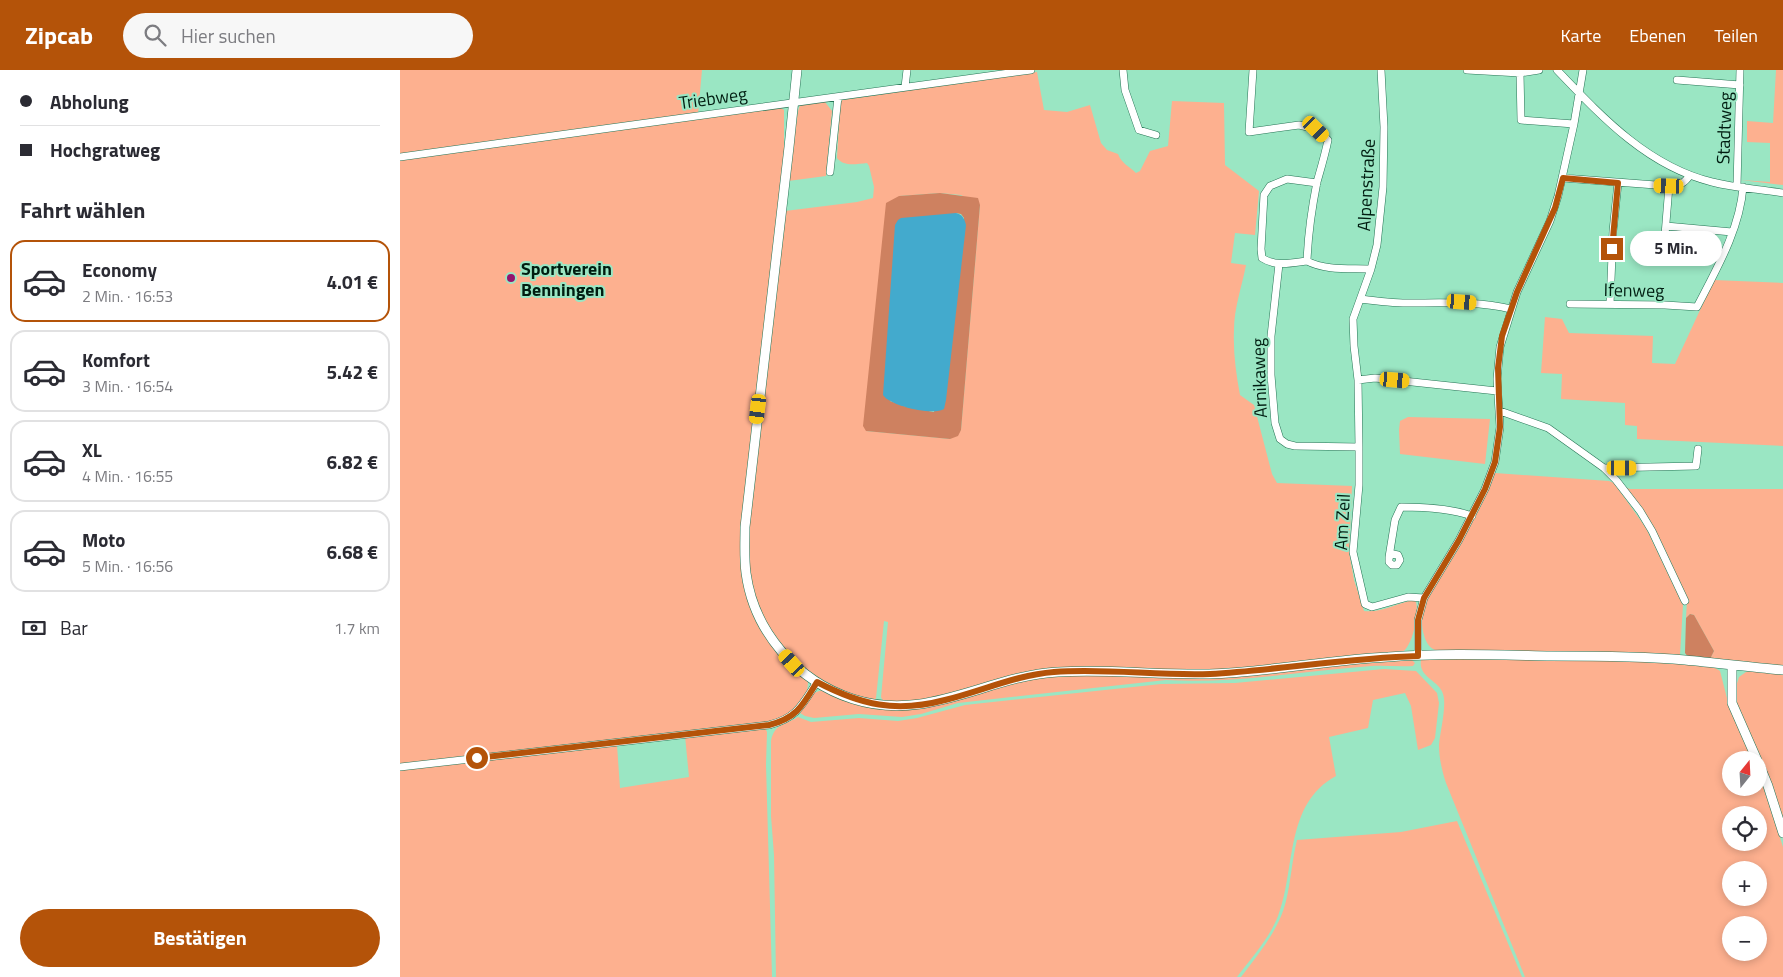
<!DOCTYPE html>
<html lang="de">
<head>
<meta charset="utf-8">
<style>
	body { margin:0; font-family:"Titillium Web",sans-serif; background:#f7f7f7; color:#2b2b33; height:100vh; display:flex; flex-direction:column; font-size:19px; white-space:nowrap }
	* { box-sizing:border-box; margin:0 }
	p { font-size:16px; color:#7c7c81 }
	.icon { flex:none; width:28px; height:28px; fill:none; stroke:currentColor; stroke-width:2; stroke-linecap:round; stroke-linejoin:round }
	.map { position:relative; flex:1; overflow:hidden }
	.drawer { display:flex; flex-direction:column; background:#fff; width:400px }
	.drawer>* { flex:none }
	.guide { display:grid; align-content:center; height:110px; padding:0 20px; background:#fff }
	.needle { width:32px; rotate:18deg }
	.tools { position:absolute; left:1322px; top:681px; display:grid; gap:10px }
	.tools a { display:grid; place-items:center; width:45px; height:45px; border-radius:50%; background:#fff; box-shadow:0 2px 8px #0003; font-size:25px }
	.end { position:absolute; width:22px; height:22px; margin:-11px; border:6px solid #b45309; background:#fff; box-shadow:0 0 0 2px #fff }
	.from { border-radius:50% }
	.bubble { position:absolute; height:35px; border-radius:18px; background:#fff; box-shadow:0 2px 8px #0003; font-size:16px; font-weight:700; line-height:35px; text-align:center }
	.car { position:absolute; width:15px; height:30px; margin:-15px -8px; border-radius:6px; box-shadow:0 0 4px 1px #0007; background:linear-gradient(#f5c518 24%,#345 0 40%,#f5c518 0 76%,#345 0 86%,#f5c518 0) }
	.guide b { display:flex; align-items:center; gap:18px; height:48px; font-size:19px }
	.guide b+b { border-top:1px solid #e1e1e2 }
	.guide i { width:12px; height:12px; background:#2b2b33 }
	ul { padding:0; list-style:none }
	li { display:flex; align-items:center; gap:15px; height:82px; margin:0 10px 8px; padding:0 10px; border:2px solid #e1e1e2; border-radius:15px }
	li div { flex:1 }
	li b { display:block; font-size:19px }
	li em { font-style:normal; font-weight:700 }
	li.on { border-color:#b45309 }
	li>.icon { width:45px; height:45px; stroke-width:1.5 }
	h2 { padding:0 20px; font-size:22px; line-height:60px }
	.pay { display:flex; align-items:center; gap:12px; height:55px; padding:0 20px; font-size:19px }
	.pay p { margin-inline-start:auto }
	.action { display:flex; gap:10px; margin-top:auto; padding:10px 20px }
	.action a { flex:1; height:58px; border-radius:30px; background:#b45309; color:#fff; font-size:20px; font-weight:700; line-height:58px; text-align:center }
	header { display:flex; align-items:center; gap:30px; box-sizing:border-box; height:70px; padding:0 25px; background:#b45309; color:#fff }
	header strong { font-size:24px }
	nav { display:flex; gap:28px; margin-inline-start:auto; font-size:18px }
	.search { width:350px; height:45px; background:#f7f7f7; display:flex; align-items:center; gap:12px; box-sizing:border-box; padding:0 18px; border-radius:28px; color:#7c7c81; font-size:19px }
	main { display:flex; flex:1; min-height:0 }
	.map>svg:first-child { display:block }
	.green { fill:#fdb08f; fill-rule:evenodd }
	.forest { fill:#ce8160; fill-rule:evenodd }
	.water { fill:#43aacd }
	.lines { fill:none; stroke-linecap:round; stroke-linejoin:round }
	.minor-casing { stroke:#267455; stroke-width:8 }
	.tertiary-casing { stroke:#267455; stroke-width:10 }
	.minor { stroke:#fff; stroke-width:7 }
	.tertiary { stroke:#fff; stroke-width:9 }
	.route { stroke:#b45309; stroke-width:6 }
	.poi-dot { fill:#93136e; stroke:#9ae6c3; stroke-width:2 }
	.labels { text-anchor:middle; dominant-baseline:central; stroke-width:4; stroke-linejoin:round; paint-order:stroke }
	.street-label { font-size:18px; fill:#001d11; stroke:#9ae6c3 }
	.poi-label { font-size:18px; font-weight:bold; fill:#001d11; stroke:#9ae6c3; text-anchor:start }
</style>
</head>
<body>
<header>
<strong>Zipcab</strong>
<div class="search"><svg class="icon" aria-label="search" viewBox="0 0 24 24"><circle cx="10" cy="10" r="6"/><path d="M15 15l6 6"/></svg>Hier suchen</div>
<nav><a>Karte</a><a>Ebenen</a><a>Teilen</a></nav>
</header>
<main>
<section class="drawer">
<div class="guide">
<b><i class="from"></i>Abholung</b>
<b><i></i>Hochgratweg</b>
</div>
<h2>Fahrt wählen</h2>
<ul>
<li class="on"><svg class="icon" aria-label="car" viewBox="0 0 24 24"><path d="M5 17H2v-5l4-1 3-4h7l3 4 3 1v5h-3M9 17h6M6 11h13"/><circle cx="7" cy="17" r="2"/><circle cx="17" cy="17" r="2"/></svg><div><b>Economy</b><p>2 Min. · 16:53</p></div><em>4.01 €</em></li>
<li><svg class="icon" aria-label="car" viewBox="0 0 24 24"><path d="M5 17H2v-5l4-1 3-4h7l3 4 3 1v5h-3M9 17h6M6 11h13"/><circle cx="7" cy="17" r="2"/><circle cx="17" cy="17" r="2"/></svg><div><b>Komfort</b><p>3 Min. · 16:54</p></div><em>5.42 €</em></li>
<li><svg class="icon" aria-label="car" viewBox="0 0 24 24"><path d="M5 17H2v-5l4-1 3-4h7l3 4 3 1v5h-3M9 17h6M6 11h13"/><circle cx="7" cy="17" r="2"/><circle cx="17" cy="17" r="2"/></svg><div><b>XL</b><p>4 Min. · 16:55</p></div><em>6.82 €</em></li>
<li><svg class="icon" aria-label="car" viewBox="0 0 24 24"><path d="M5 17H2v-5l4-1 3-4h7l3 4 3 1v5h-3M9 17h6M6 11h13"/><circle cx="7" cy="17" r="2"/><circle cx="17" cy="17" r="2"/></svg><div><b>Moto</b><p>5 Min. · 16:56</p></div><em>6.68 €</em></li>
</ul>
<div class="pay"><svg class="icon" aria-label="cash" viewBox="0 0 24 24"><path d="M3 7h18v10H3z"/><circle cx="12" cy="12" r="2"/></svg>Bar<p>1.7 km</p></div>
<div class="action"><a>Bestätigen</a></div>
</section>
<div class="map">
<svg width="1383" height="907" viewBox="0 0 1383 907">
	<rect width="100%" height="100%" fill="#9ae6c3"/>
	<path class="green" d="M0,0H302L298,44L381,38L384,40V87L347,401L348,527L408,612L407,622L390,645L368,652L0,695Z
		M1376,0H1383V115L1341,110L1370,112V73L1347,72V51L1373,53Z
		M637,2L644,40L667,42L690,35L701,73L707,80L718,84C722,94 729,96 736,103L740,101L750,81L768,76L772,31L824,33L825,95L859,121L855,165L835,163L831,193L846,195C842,216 834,238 834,260C833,282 836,303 840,325L854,335L872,404L877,413L952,416L949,482L954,510L964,541C981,543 997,533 1014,530L1016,532C1019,544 1013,574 1003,582L822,600L654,598L621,603L571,618L517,632L483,631L481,627L488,552L484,551L476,628L475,630C412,617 360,571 351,506C347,484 349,463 350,441L385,141L457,132L473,128L474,117L469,96L467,93C456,94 444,97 437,88L440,34L442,30ZM540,123L561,125L580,135L561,360L550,369L466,361L499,126Z
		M421,32H425L432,41L426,106L388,111L398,41L400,35Z
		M1314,210L1383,213V376L1237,369V356L1225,355V333L1161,329L1162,304L1141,303L1145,247L1162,249L1169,263L1253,266L1252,293L1275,294Z
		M1008,347L1090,349L1085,394L1000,384L999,360L1000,351Z
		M1095,403L1209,411L1214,413L1246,458L1283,535L1280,585L1038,581C1030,579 1026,573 1024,565C1014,532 1044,505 1058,479C1071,454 1086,429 1095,403Z
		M1225,417L1230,419H1383V597L1310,589L1314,581L1294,545L1290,544L1286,548L1287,529L1265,480L1254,460Z
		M1024,588L1226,591L1312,596L1320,601L1330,640L1353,690H1331V718H1359V704L1383,777V907H1125L1046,713C1042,701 1039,688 1039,675C1040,662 1047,635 1043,624C1039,610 1018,608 1021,590ZM1331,745H1359V772H1331ZM1331,800H1359V828H1331ZM1331,855H1359V882H1331Z
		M1012,590L1015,593L1013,596C999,597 985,595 971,596C902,601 834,614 766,610L558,633L521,644L502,647L459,644L414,648L405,646L400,643L414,623L422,620L507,639L519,638L614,612L662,605L777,607Z
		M984,599L1016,601L1037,623L1039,633L1035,668L1031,675L1018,680L1011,636L1005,623L973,630L968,658L929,667L936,706C884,734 896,800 878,846C869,869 851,888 837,907H376L374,785L371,746V671C374,654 385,655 398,647L411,652L459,648L498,651L517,648L565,635L761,614L835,613Z
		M1354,600L1383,603V753L1336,632L1335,620L1339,607L1346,602Z
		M365,658L367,662L366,695L372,907H0V700L217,675L220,718L289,707L285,666Z
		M1057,751L1122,907H841C859,883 879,860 886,831C891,810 892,790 897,770L1001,762Z"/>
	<path class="forest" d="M540,123L578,128L580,135L561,360L558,366L550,369L466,361L463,356L486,133L499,126ZM556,143L561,144L564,148L534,342L507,337L490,331Z
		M1290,544L1294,545L1314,581L1310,589L1288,587L1285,583L1286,548Z"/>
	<path class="water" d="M556,143C563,145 564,148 566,155L546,330L544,339C533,346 490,336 483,325L495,155L498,150L501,148Z"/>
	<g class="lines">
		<defs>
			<path id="minor" d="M723,0L725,20L739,60L756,65
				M853,0L849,62L899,55L916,59L928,70C925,85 921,98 917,112C912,137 908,166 907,191C926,201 950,198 971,199
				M981,0L984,57L983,117L977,175L971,199L953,249L954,276L958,310L959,377V415L953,482L965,534L972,537L1008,527L1024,528
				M1067,0L1120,3L1139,0
				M1157,0C1201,46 1247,96 1312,112C1335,118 1359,119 1383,123
				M1120,3L1121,50L1174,54
				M1277,10L1340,15
				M505,17L507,0
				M0,87L631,0
				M430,102L438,27
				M1163,108L1269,116C1280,115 1284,114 1290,105
				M1337,116L1340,0
				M1266,156L1332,162
				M1264,177L1269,116
				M907,191C892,193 876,197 862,188L861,179L864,125L870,116L887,109L917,113
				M879,194L871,266V305L875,353L880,369L887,374L895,376L959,377
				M961,229C976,231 991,233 1007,233C1042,233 1076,231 1111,239
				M1170,234L1265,235L1297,237C1316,200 1340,159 1343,117
				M1210,234L1213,161L1218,113
				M958,310L975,308L1097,321
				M1100,341L1148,358L1204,398L1216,410L1240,441L1252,461L1285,531
				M1204,398L1296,396L1298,379
				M993,484L998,485L1000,490L997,495H992L989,492V487Z
				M989,487L995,450L1001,437C1025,437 1050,438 1072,446
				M1018,585V550L1024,528L1059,470L1085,419L1095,392L1100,357L1097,309L1100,277L1117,222L1150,151L1158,126L1174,54L1183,0
				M0,697L369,655C397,648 402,635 417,612"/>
			<path id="tertiary" d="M397,0L389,77L345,457C345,472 344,488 346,503C354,562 397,611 453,629C528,653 586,606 658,602C708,599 758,605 809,604C869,602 928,590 988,587C1042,583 1097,585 1151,586C1195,586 1240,586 1285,590C1317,593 1350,597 1383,600
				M1332,595V633L1357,690
				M1359,694L1368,716L1383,763"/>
		</defs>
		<use href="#minor" class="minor-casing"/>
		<use href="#tertiary" class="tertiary-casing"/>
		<use href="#minor" class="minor"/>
		<use href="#tertiary" class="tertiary"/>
	</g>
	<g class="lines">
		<path class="route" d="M77,688L369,655C397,648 403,635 417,612C461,635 496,643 545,630C582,621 616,605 654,602C706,598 758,606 810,604C879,600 948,588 1018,586V550L1024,528L1059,470L1085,419L1095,392L1100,357L1098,298L1102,266L1117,222L1155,138L1163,108L1218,113L1212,179"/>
	</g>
	<circle class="poi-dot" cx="111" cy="208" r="5"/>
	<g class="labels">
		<g class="street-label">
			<text transform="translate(313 28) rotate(-8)">Triebweg</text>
			<text transform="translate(1324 58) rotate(-88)">Stadtweg</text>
			<text transform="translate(966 115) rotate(-87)">Alpenstraße</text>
			<text transform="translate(1234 220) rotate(1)">Ifenweg</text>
			<text transform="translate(859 308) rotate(-92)">Arnikaweg</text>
			<text transform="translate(942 452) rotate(-87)">Am Zeil</text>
		</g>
		<g class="poi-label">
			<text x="121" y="198">Sportverein<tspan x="121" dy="21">Benningen</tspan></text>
		</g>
	</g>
</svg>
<div class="tools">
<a><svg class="needle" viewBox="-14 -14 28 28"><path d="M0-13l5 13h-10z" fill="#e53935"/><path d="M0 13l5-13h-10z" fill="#7c7c81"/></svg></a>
<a><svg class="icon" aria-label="locate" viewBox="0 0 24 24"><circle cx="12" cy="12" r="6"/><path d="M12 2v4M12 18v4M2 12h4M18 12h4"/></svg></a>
<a>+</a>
<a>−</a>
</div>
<i class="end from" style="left:77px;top:688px"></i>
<i class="end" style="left:1212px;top:179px"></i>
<div class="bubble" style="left:1230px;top:161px;width:92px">5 Min.</div>
<i class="car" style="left:916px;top:59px;rotate:134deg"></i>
<i class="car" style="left:1269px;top:116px;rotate:272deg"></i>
<i class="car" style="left:1062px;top:232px;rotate:94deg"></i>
<i class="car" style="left:995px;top:310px;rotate:95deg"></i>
<i class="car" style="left:358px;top:339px;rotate:187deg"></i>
<i class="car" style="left:1222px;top:398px;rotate:90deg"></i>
<i class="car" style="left:392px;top:593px;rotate:318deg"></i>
</div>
</main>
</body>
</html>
